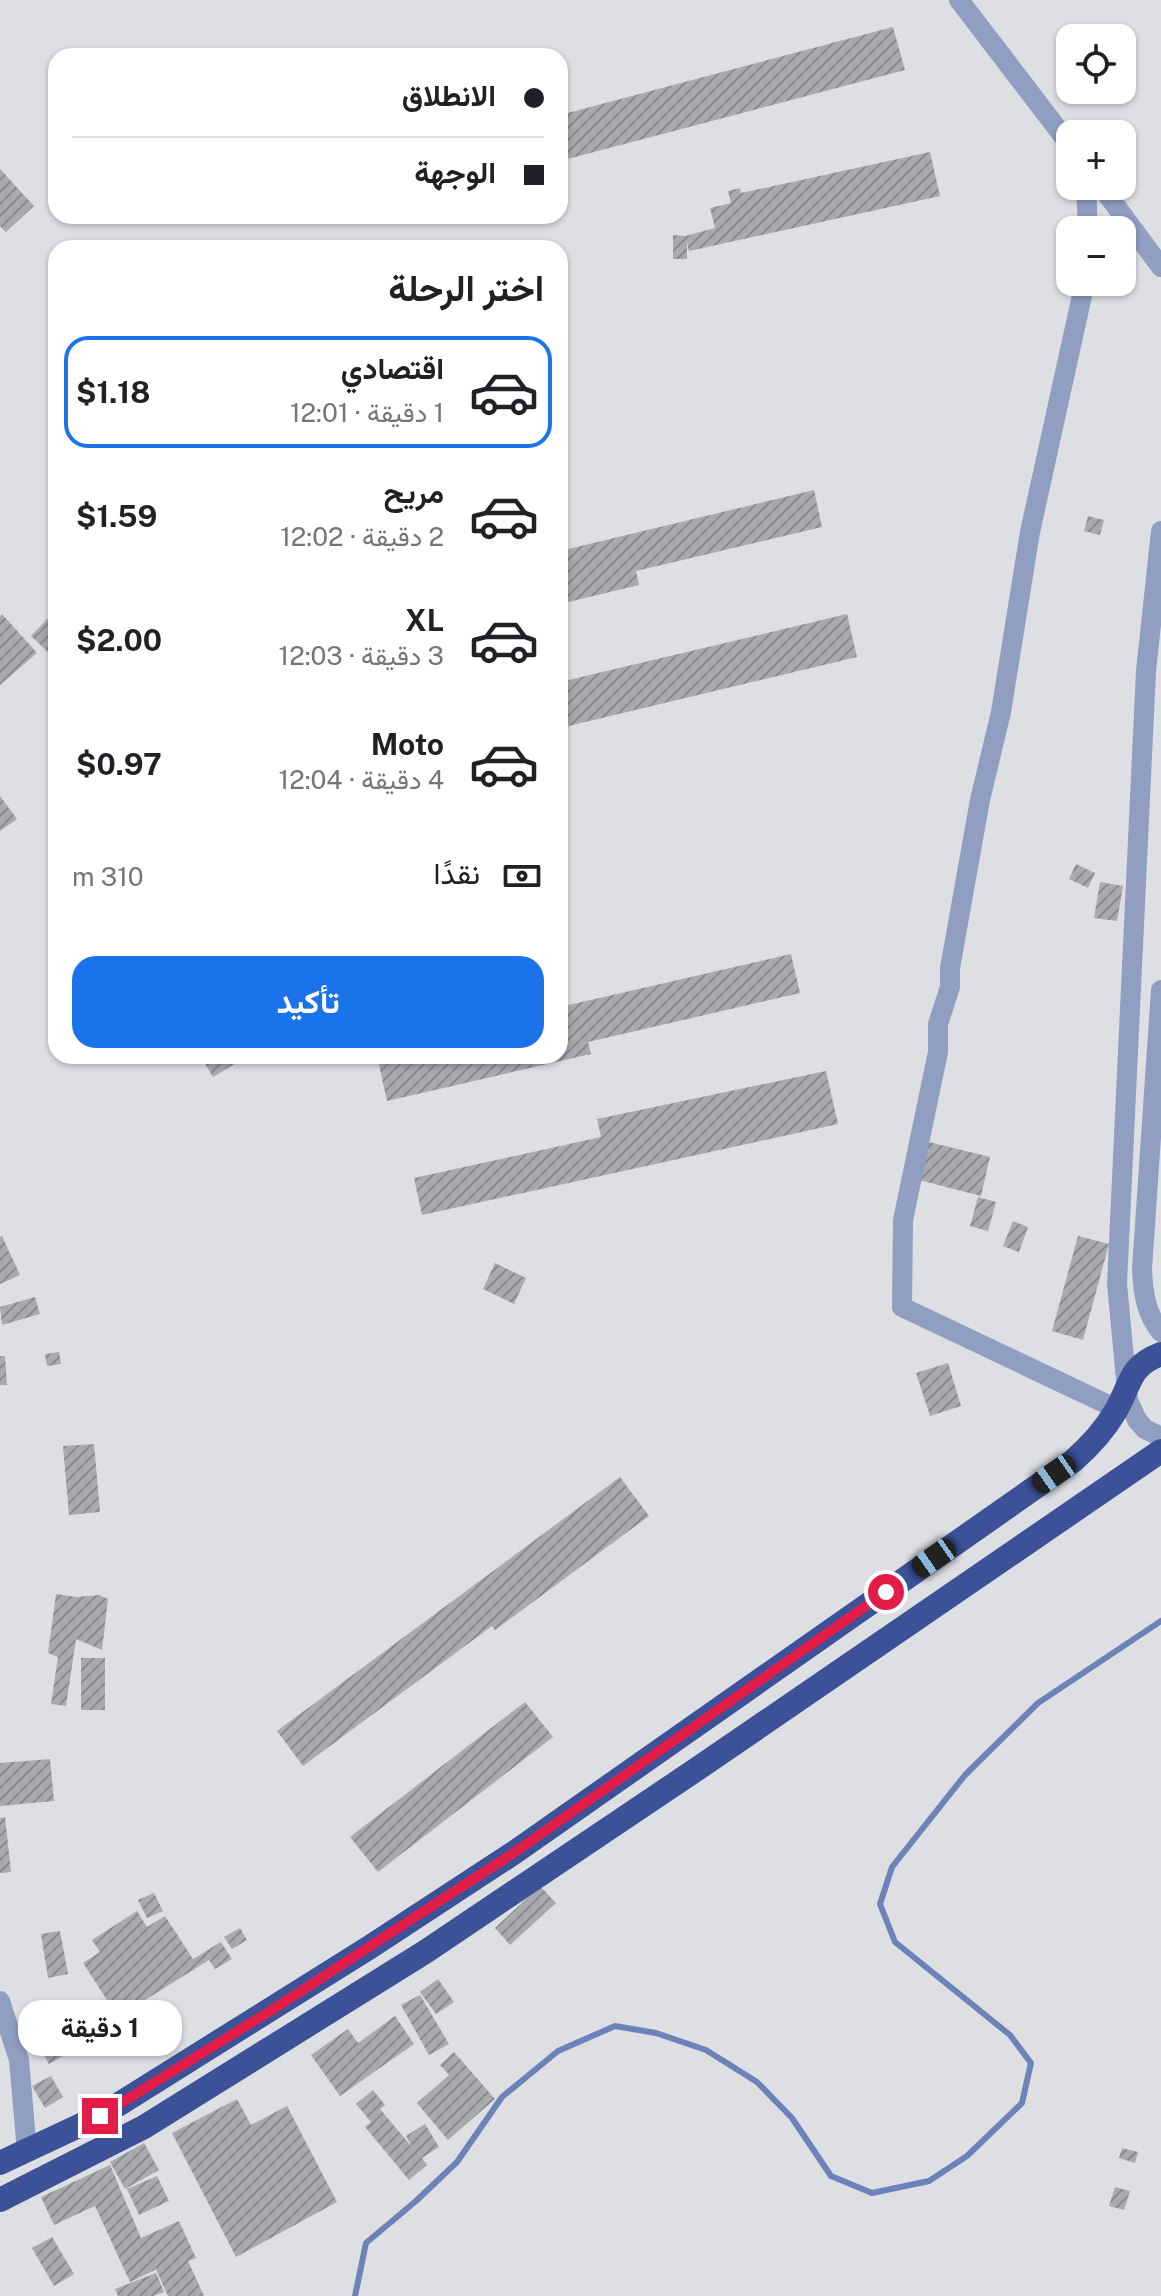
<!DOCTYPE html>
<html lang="ar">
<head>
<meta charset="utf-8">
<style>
	body { margin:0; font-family:"Public Sans",Vazirmatn,sans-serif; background:#f2f2f2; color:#202124; direction:rtl; height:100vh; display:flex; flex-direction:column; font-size:30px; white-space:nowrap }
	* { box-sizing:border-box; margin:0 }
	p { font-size:26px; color:#757577 }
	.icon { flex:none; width:44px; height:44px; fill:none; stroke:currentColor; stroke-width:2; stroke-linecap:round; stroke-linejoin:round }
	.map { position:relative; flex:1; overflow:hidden; direction:ltr }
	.drawer { position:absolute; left:48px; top:240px; width:520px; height:824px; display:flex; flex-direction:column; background:#fff; border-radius:24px; box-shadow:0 2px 6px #0004; direction:rtl }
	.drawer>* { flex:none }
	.guide { position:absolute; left:48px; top:48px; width:520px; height:176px; border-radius:24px; box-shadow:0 2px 6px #0004; direction:rtl; display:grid; align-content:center; height:176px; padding:0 24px; background:#fff }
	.fabs { position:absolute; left:1056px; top:24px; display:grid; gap:16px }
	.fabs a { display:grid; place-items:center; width:80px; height:80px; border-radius:16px; background:#fff; box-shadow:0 2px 6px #0004; font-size:40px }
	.end { position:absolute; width:36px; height:36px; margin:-18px; border:10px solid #e11d48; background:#fff; box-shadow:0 0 0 4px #fff }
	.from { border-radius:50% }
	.bubble { position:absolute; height:56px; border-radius:24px; background:#fff; box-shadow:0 2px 6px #0004; font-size:26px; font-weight:700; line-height:56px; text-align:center; direction:rtl }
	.car { position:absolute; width:24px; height:48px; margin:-24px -12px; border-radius:10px; box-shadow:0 0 6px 2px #0007; background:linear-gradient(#222 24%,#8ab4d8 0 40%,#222 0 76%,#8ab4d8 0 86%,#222 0) }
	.guide b { display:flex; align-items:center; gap:28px; height:76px; font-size:30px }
	.guide b+b { border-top:2px solid #e0e0e0 }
	.guide i { width:20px; height:20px; background:#202124 }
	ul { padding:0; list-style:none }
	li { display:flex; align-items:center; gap:24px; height:112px; margin:0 16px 12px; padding:0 8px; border:4px solid transparent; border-radius:24px }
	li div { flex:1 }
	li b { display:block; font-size:30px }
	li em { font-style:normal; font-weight:700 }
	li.active { border-color:#1a73e8 }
	li>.icon { width:72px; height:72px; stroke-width:1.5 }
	h2 { padding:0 24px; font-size:36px; line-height:96px }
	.pay { display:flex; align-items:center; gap:20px; height:88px; padding:0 24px; font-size:30px }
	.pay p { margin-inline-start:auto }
	.cta { display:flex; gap:16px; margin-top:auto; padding:16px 24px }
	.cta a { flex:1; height:92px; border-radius:24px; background:#1a73e8; color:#fff; font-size:32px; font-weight:700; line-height:92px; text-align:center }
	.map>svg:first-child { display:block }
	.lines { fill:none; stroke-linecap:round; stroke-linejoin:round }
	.stream { stroke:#6d82b9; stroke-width:6 }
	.building { fill:url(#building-hatch) }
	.minor { stroke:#909ec1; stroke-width:20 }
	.highway { stroke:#3b5198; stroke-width:24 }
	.route { stroke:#e11d48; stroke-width:10 }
</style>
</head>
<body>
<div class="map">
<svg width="1161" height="2296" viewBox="0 0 1161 2296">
	<defs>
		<pattern id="building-hatch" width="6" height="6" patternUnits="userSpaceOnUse" patternTransform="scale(2)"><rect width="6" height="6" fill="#a8aaae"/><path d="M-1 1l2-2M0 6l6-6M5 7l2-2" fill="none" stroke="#898b8e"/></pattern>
	</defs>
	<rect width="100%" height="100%" fill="#dddfe3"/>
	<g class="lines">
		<path class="stream" d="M355,2296L366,2243L416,2201L457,2162L502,2097L558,2051L615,2026L656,2033L706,2050L757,2082L792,2118L831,2176L872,2193L929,2181L967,2156L1022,2103L1031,2063L1010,2035L895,1942L880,1904L892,1867L965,1775L1038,1703L1161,1621"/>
	</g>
	<path class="building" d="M893,27L905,70L560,161V115Z
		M930,152L940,196L689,251L687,242V259H673V235L685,236L715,228L710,208L731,203L728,191L740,188L741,193Z
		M0,169L34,206L6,232L0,226Z
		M814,490L822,527L636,571L639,585L560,604V551Z
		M1088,516L1104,520L1100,535L1084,531Z
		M2,614L37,653L0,685V616Z
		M52,614L56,618V646L49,653L31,636Z
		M847,614L857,657L560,728V682Z
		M0,796L17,819L0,831Z
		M1076,864L1095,873L1088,888L1069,879Z
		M1100,882L1123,886L1117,921L1094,918Z
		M791,954L800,993L588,1042L591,1054L387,1101L377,1056H560V1007Z
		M215,1056H234L238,1062L213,1077L204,1062Z
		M826,1071L838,1124L422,1215L414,1178L601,1137L597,1119Z
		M929,1142L990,1157L981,1196L919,1180Z
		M978,1197L996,1202L988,1231L970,1226Z
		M1013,1221L1028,1227L1019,1252L1003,1246Z
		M2,1236L20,1275L0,1284V1237Z
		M1078,1236L1109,1244L1083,1340L1052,1331Z
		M495,1263L526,1278L514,1304L483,1289Z
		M35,1297L40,1314L2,1325L0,1307Z
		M59,1352L61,1364L47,1366L45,1354Z
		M0,1356H5L7,1385H0Z
		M948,1363L961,1406L930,1416L916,1373Z
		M94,1444L100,1512L69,1515L63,1446Z
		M620,1477L649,1516L495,1630L492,1626L303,1766L277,1731Z
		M56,1594L77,1597L99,1595L108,1599L102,1650L76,1639L66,1706L51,1704L58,1657L48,1653Z
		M81,1658H105V1710H81Z
		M525,1702L553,1737L378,1872L350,1837Z
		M50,1759L54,1801L0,1806V1763Z
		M5,1817L11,1872L0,1873V1818Z
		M540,1886L556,1903L510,1945L495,1928Z
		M154,1893L163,1911L147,1918L138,1900Z
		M137,1911L147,1927L165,1916L193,1959L221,1942L232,1959L215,1969L209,1960L118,2017L83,1963L100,1952L92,1940Z
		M240,1928L247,1940L232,1949L224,1937Z
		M60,1931L68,1974L48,1978L41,1934Z
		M438,1979L454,2002L436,2014L420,1992Z
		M420,1995L449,2044L429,2055L401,2005Z
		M95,2013L114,2031L108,2037L102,2031L96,2037L83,2025Z
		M395,2016L414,2044L340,2096L311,2055L348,2029L358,2043Z
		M57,2021L74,2050L49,2064L32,2035Z
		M454,2052L495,2099L448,2140L417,2103L449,2075L440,2065Z
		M51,2076L63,2097L45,2108L32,2086Z
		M373,2090L385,2105L380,2109L412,2147L406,2136L425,2124L439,2147L422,2158L427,2165L409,2180L365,2127L371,2122L356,2104Z
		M237,2099L251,2125L287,2106L337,2202L236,2257L172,2133Z
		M144,2143L159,2170L125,2189L110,2162Z
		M1122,2148L1138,2152L1135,2163L1119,2158Z
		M110,2165L141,2238L179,2221L196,2258L188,2261L204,2296H168L155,2267V2270L130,2282L95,2206L54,2225L41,2197Z
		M157,2176L169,2201L139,2215L127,2189Z
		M1115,2187L1130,2191L1124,2210L1109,2206Z
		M52,2237L74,2274L54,2286L32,2248Z
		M156,2273L164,2292L153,2296H118L115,2289Z"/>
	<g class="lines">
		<path class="minor" d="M959,0L1070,145
			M1086,186L1088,230
			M1101,186L1161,267
			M1085,282L1030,532L1001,712L980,800L950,968V987L938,1024V1052L903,1220L902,1307L1117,1409
			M1161,531L1146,671L1117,1284L1128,1400L1137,1420L1145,1429L1161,1437
			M1161,990L1142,1269C1143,1293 1146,1314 1161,1332
			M0,2001L19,2060L27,2151"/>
		<path class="highway" d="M0,2163L100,2116L370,1947L515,1852L1073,1461C1090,1446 1104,1431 1115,1412C1132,1384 1127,1367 1161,1354
			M0,2200L144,2127L425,1952L697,1769L1161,1451"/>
	</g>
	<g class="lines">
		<path class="route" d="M100,2116L275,2008L515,1852L886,1592"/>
	</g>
</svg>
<div class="fabs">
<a><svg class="icon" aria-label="locate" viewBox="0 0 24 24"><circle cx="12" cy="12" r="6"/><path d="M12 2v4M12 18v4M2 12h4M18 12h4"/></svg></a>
<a>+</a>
<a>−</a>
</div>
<i class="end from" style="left:886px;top:1592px"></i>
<i class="end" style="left:100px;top:2116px"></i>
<div class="bubble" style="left:18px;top:2000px;width:164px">1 دقيقة</div>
<i class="car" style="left:1054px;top:1474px;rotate:235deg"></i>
<i class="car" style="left:934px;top:1558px;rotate:235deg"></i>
<div class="guide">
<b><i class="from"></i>الانطلاق</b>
<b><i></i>الوجهة</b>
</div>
<section class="drawer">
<h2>اختر الرحلة</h2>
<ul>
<li class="active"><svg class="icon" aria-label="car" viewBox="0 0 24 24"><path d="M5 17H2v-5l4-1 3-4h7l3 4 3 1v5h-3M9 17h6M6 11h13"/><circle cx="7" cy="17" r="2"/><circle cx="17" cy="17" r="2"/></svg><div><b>اقتصادي</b><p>1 دقيقة · 12:01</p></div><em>$1.18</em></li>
<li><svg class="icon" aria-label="car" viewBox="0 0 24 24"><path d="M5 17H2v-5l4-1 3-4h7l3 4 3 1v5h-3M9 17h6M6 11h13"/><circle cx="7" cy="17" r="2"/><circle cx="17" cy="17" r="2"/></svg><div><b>مريح</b><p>2 دقيقة · 12:02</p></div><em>$1.59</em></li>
<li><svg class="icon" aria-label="car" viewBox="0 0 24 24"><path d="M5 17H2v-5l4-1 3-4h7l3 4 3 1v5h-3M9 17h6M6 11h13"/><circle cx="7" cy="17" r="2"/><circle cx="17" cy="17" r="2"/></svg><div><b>XL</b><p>3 دقيقة · 12:03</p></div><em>$2.00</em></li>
<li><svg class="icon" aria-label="car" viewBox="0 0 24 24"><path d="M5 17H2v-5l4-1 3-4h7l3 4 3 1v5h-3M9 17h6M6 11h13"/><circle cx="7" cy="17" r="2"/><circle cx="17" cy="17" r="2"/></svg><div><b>Moto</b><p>4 دقيقة · 12:04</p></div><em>$0.97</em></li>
</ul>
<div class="pay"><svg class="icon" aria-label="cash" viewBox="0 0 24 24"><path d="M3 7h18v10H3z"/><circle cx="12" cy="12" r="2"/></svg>نقدًا<p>310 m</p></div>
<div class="cta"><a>تأكيد</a></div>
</section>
</div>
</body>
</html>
